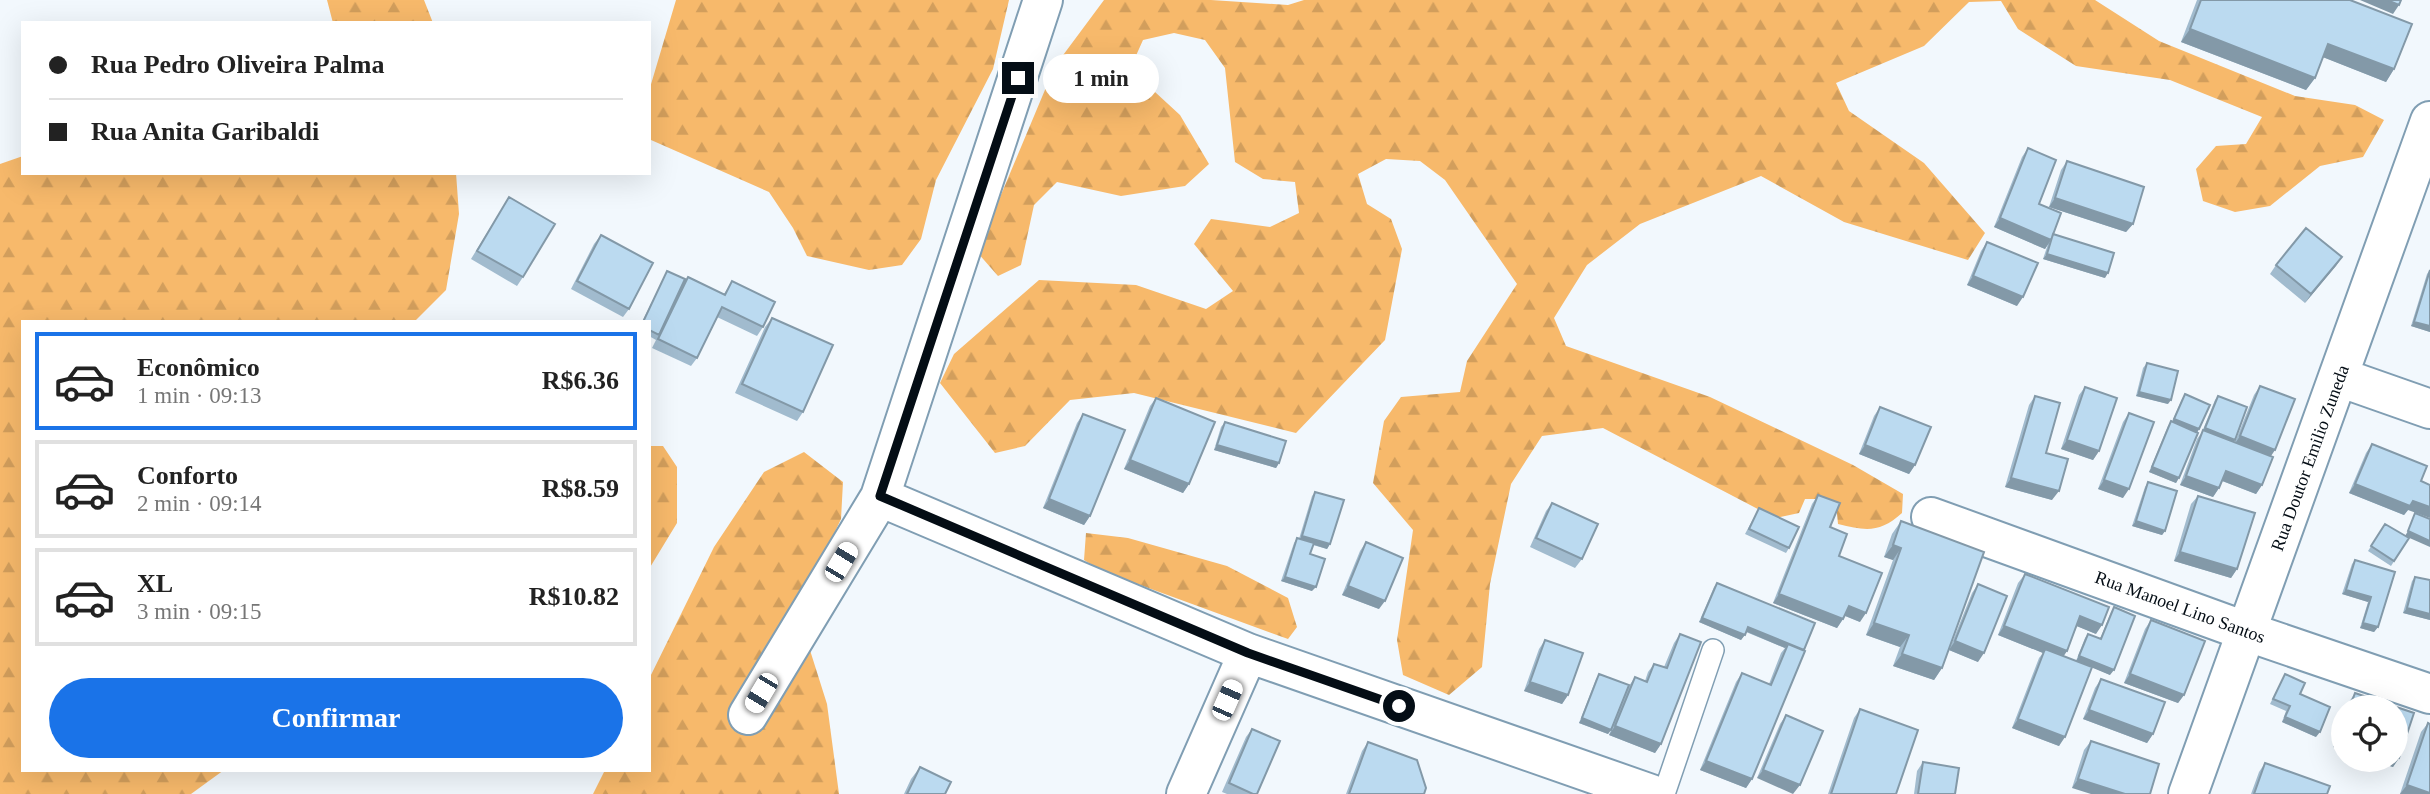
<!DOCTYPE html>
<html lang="pt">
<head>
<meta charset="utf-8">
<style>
	body { margin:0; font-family:Georgia,serif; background:#f6f6f6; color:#222; height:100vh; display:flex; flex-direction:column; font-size:26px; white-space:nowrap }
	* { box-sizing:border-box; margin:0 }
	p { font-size:23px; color:#767676 }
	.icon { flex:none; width:38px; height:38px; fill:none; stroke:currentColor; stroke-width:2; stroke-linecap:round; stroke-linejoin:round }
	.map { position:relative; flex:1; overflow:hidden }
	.sheet { position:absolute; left:21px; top:320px; width:630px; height:452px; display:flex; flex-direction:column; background:#fff; border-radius:0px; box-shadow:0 7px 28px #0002 }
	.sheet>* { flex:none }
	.banner { position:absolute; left:21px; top:21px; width:630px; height:154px; border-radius:0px; box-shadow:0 7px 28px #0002; display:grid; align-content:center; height:154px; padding:0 28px; background:#fff }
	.fabs { position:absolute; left:2331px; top:695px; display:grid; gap:14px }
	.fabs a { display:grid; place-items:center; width:77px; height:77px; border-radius:50%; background:#fff; box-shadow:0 7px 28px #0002; font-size:35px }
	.end { position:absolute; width:32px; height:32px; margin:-16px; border:9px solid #040d15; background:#fff; box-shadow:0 0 0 4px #fff }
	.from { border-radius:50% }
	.bubble { position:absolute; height:49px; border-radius:24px; background:#fff; box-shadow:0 7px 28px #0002; font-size:23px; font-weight:800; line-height:49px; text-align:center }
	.car { position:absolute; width:21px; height:42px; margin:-21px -10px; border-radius:9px; box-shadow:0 0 5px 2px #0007; background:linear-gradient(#fff 24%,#345 0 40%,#fff 0 76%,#345 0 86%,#fff 0) }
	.banner b { display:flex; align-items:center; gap:24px; height:66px; font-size:26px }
	.banner b+b { border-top:2px solid #e0e0e0 }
	.banner i { width:18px; height:18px; background:#222 }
	ul { padding:12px 0 0; list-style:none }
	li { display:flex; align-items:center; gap:21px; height:98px; margin:0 14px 10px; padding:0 14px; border:4px solid #e0e0e0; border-radius:0px }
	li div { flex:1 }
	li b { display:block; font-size:26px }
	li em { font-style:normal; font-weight:800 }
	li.active { border-color:#1a73e8 }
	li>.icon { width:63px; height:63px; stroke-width:1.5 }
	.action { display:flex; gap:14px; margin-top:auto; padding:14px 28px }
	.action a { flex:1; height:80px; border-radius:42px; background:#1a73e8; color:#fff; font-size:28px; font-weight:800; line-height:80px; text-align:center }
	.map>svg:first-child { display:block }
	.forest { fill:url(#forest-firs) }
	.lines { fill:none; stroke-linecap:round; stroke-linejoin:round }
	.lane-casing { stroke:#809eb3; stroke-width:24 }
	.street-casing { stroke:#809eb3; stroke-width:42 }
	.lane { stroke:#fff; stroke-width:21 }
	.street { stroke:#fff; stroke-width:38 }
	.wall { fill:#a1bbce }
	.shaded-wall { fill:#8399a8 }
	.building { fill:#bbdaf0; stroke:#8399a8; stroke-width:2 }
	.route { stroke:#040d15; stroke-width:9 }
	.labels { text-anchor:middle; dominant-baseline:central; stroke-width:5; stroke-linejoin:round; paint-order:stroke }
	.street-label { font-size:18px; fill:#040d15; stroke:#fff }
</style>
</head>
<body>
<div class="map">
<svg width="2430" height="794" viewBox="0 0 2430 794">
	<defs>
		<pattern id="forest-firs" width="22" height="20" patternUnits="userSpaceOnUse" patternTransform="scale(1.75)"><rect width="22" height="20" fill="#f7b96b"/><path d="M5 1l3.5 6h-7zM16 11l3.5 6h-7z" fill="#d29e5c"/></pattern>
	</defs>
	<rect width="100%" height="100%" fill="#f2f8fd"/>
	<path class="forest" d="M327,0H424L433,23H333Z
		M676,0H1009L993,69L936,180L921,239L902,265L869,270L807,256L793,228L769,192L651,140L649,91Z
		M1104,0H1211L1288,5L1304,0H2095L2159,41L2295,96L2355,105L2384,120L2363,157L2320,166L2270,206L2235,212L2203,201L2196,169L2216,146L2246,144L2262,117L2170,80L2076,66L2018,29L2001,1L1969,2L1924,46L1836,83L1849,111L1924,163L1985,233L1968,260L1844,222L1761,176L1640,224L1587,265L1554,318L1566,346L1710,397L1853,465L1903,494L1902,513C1880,533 1866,531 1838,524L1836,503L1815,499H1805L1799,513L1775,518L1603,428L1542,436L1511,484L1490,584L1482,667L1449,695L1403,675L1397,640L1413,530L1373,483L1384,421L1401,397L1460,392L1467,361L1517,284L1445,180L1420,161L1386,159L1358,174L1367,204L1391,219L1402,249L1385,340L1296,433L1134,393L1070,400L1025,446L995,453L940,383L954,354L1039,280L1136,285L1206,309L1233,291L1194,244L1211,219L1270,227L1299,213L1295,182L1263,179L1235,162L1225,68L1205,40L1174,33L1143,40L1130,69L1180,115L1209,164L1185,186L1121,196L1057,182L1034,205L1021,265L998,276L977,252L1055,66Z
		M23,156V173H456L459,214L446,290L414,322H23V770H224L191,794H0V164Z
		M649,446H663L677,467V523L649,569Z
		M804,452L843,482L841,519L803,599L809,647L827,704L839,794H593L605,770H649V679L714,547L764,472Z
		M1086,533L1128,538L1227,566L1288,598L1297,627L1288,639L1102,571L1084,560Z"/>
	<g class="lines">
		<defs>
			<path id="lane" d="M1664,794L1713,650"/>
			<path id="street" d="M2339,377L2430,409
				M880,497L1248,653L1651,794
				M1931,517L2248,632L2430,694
				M748,715L880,497L1043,0
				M1186,794L1248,653
				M2188,794L2430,121"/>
		</defs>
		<use href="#lane" class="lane-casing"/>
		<use href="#street" class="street-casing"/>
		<use href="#lane" class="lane"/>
		<use href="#street" class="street"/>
	</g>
	<path class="wall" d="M2197,0H2350L2394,69L2386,82L2323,57L2315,78L2306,90L2181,42Z
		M2028,148L2039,204L2053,234L2105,278L2043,259L2048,244L2045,249L1994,227L2022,157Z
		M2067,161L2133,224L2126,232L2049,207L2061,170Z
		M509,197L523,277L517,286L471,259Z
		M601,235L629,309L623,317L571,289L594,244Z
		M1987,242L2017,306L1967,285L1981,251Z
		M2342,257L2305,303L2270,274L2276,265Z
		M2430,270V332L2411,326L2427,274Z
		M667,271L682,286L688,277L724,294L732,281L763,327L757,336L717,317L697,358L691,366L652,348L656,340L649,336V322H642Z
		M772,318L803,412L797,421L735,393L765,327Z
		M2147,363L2168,404L2136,396L2143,368Z
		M2260,386L2271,456L2262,485L2256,494L2222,481L2219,488L2213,497L2180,485L2197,439L2202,432L2215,400L2218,396L2234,442H2235L2254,395Z
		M2085,387L2099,451L2093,460L2061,449L2079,395Z
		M2185,394L2199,429L2176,483L2149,472L2168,426L2171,421L2172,422L2182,399Z
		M2035,396L2046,453L2052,500L2005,487L2029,405Z
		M1156,398L1189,484L1183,493L1124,469L1150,406Z
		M1880,407L1915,465L1909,474L1859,454L1874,416Z
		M2129,413L2123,498L2098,489L2123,422Z
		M1083,414L1090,516L1084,525L1043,508L1077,423Z
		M1225,422L1279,463L1276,468L1214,450L1221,427Z
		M2372,444L2408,510L2404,515L2349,493L2366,453Z
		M2148,482L2165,531L2162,535L2132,526L2145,487Z
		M1315,492L1330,544L1327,549L1313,545L1310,554L1312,591L1281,581L1294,543L1297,538L1299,539L1312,496Z
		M1818,495L1830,527L1860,622L1845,616L1837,628L1773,603L1812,504Z
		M2198,496L2237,569L2231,578L2174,561L2191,504Z
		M1552,503L1582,559L1575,568L1530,547L1546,511Z
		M1759,508L1789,548L1786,553L1745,534Z
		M1901,521L1942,668L1934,680L1893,666L1900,647L1866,635L1893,560L1884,557L1892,534Z
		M2385,524L2409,538L2391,566L2368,551Z
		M1366,542L1379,609L1342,595L1360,551Z
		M2355,560L2395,572L2378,627L2374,632L2360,628L2368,602L2342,594L2352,564Z
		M2025,574L2096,634L2077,626L2067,651L2063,656L2076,661L2085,638L2088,634L2100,639L2111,612L2114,607L2110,675L2092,667L2059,746L2012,728L2039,658L2043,653L1998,635L2018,583Z
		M2415,577L2430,580V620L2403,613L2412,581Z
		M1717,583L1815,623L1752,779L1746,788L1700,770L1736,682L1742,673L1769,684L1781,653L1785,648L1746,632L1741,640L1699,622L1714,587Z
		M1978,584V662L1949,650L1972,593Z
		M2151,620L2184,695L2178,703L2124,683L2145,629Z
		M1680,634L1661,744L1655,753L1609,735L1611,730L1608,734L1579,723L1596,679L1599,674L1629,686L1635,677L1645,681L1648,672L1654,664L1664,667L1674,643Z
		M1545,640L1568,695L1562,704L1524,691L1539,649Z
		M2285,674L2300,694L2316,737L2282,722L2286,711L2270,704Z
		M2101,679L2153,734L2147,743L2083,719L2095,688Z
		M2355,693L2414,713L2399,758L2393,767L2371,760H2396V707H2347L2349,702Z
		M1860,709L1896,794H1828L1854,718Z
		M1786,715L1823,731L1757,778L1780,724Z
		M2343,719V750L2333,747Z
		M2428,723L2430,794H2400L2421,732Z
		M1252,729L1257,794H1227L1222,792L1246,737Z
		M2091,741L2159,764L2072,788L2084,750Z
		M1368,742L1424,794H1346L1362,751Z
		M1923,762L1955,794H1914L1917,771Z
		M2265,763L2327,794H2251L2259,772Z
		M920,767L945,794H904L911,779Z"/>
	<path class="shaded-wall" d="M2360,0H2387L2399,5L2393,14Z
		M2190,29L2315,78L2306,90L2181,42Z
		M2328,44L2394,69L2386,82L2320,56Z
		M2055,198L2133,224L2126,232L2049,207Z
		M2000,218L2051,240L2045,249L1994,227Z
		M2047,254L2108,273L2105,278L2043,259Z
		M2342,257L2336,266L2305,303L2311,294Z
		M1973,276L2023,297L2017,306L1967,285Z
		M2414,322L2430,326V332L2411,326Z
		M2139,392L2171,400L2168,404L2136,396Z
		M2174,419L2199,429L2196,434L2171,424Z
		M2205,428L2235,440L2231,445L2202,433Z
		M2240,436L2275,450L2269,459L2234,445Z
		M2067,440L2099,451L2093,460L2061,449Z
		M1217,445L1279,463L1276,468L1214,450Z
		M1865,445L1915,465L1909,474L1859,454Z
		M1130,460L1189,484L1183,493L1124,469Z
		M2152,467L2179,478L2176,483L2149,472Z
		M2226,471L2262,485L2256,494L2220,480Z
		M2186,476L2219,488L2213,497L2180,485Z
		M2011,478L2059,491L2052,500L2005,487Z
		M2104,480L2129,489L2123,498L2098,489Z
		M2355,484L2413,501L2430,507V518L2408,510L2404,515L2349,493Z
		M1049,499L1090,516L1084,525L1043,508Z
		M2136,521L2165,531L2162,535L2132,526Z
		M2408,531L2430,541V547L2405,536Z
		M1302,536L1330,544L1327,549L1299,540Z
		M1893,545L1901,548L1893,560L1884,557Z
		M2180,552L2237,569L2231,578L2174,561Z
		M1285,577L1316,587L1312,591L1281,581Z
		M1348,586L1385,601L1379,609L1342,595Z
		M2346,590L2371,597L2368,602L2342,594Z
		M1779,594L1843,619L1837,628L1773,603Z
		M1849,606L1866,613L1860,622L1843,615Z
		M2407,608L2430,614V620L2403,613Z
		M2080,616L2102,625L2096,634L2074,625Z
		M1702,618L1745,635L1741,640L1699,622Z
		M1874,623L1909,635L1900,647L1866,635Z
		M2363,623L2378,627L2374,632L2360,628Z
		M2004,626L2067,651L2061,660L2045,649L2043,653L1998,635Z
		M1748,627L1804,650L1788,644L1785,648L1745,631Z
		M1955,641L1984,653L1978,662L1949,650Z
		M1902,654L1942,668L1934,680L1893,666Z
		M2079,656L2114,670L2110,675L2076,661Z
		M2130,674L2184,695L2178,703L2124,683Z
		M1530,682L1568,695L1562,704L1524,691Z
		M2089,710L2153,734L2147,743L2083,719Z
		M2285,717L2320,732L2316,737L2282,722Z
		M1582,718L1611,730L1608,734L1579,723Z
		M2018,719L2065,737L2059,746L2012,728Z
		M1615,726L1661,744L1655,753L1609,735Z
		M2340,738L2343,739V750L2333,747Z
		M2396,757L2399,758L2393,767L2371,760H2396Z
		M1706,761L1752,779L1746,788L1700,770Z
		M1763,770L1800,785L1793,794L1757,778Z
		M2078,779L2125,794H2091L2072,788Z
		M2407,785L2430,793V794H2400Z"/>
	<path class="building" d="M2201,0H2350L2412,24L2394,69L2328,44L2315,78L2190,29Z
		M2387,0H2401L2399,5Z
		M2028,148L2056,160L2039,204L2061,213L2051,240L2000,218Z
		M2067,161L2144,187L2133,224L2055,198Z
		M509,197L555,224L523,277L477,251Z
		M2306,228L2342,257L2311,294L2276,265Z
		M2053,234L2114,253L2108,273L2047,254Z
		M601,235L653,263L629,309L577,281Z
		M1987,242L2038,263L2023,297L1973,276Z
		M2430,270V326L2414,322Z
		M667,271L685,279L659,335L649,330V322H643Z
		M688,277L725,295L732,281L775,302L763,327L722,307L697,358L658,339Z
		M772,318L833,345L803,412L742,384Z
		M2147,363L2178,371L2171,400L2139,392Z
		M2260,386L2295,399L2275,450L2240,436Z
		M2085,387L2117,398L2099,451L2067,440Z
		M2185,394L2210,405L2199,429L2174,419Z
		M2035,396L2060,403L2046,453L2068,459L2059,491L2011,478Z
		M2218,396L2247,407L2235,440L2205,428Z
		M1156,398L1215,422L1189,484L1130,460Z
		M1880,407L1931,427L1915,465L1865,445Z
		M2129,413L2154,422L2129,489L2104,480Z
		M1083,414L1125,430L1090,516L1049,499Z
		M2171,421L2198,433L2179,478L2152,467Z
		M1225,422L1286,441L1279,463L1217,445Z
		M2203,430L2273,457L2262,485L2226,471L2219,488L2186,476Z
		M2372,444L2427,466L2421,481L2430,485V507L2413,501L2410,506L2355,484Z
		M2148,482L2177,491L2165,531L2136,521Z
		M1315,492L1344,500L1330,544L1302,536Z
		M1818,495L1840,503L1830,527L1847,534L1839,556L1882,573L1866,613L1849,606L1843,619L1779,594Z
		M2198,496L2255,513L2237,569L2180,552Z
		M1552,503L1598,524L1582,559L1536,538Z
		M1759,508L1799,527L1789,548L1749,529Z
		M2415,513L2430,519V541L2408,531Z
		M1901,521L1984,552L1942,668L1902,654L1909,635L1874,623L1901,548L1893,545Z
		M2385,524L2409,538L2394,561L2371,546Z
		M1297,538L1314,543L1310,554L1325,559L1316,587L1285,577Z
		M1366,542L1403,558L1385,601L1348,586Z
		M2355,560L2395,572L2378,627L2363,623L2371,597L2346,590Z
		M2025,574L2109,607L2102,625L2080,616L2067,651L2004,626Z
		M2415,577L2430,580V614L2407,608Z
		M1717,583L1815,623L1804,650L1748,627L1745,635L1702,618Z
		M1978,584L2007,596L1984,653L1955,641Z
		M2114,607L2135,616L2114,670L2079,656L2088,634L2101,639Z
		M2151,620L2205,641L2184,695L2130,674Z
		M1680,634L1701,642L1661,744L1615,726L1635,677L1647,682L1654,664L1667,668Z
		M1545,640L1583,653L1568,695L1530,682Z
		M1788,644L1805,651L1752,779L1706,761L1742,673L1771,685Z
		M2045,649L2092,667L2065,737L2018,719Z
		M1599,674L1629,685L1611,730L1582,718Z
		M2285,674L2305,683L2300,694L2330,707L2320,732L2285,717L2290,706L2273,699Z
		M2101,679L2165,702L2153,734L2089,710Z
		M2355,693L2414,713L2399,758L2396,757V707H2350Z
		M1860,709L1918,730L1896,794H1831Z
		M1786,715L1823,731L1800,785L1763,770Z
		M2428,723L2430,724V793L2407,785Z
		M2343,728V739L2340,738Z
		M1252,729L1280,741L1257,794H1253L1229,783Z
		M2091,741L2159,764L2150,794H2125L2078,779Z
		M1368,742L1417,760L1426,788L1424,794H1349Z
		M1923,762L1959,768L1955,794H1918Z
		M2265,763L2330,786L2327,794H2254Z
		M920,767L951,782L945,794H907Z"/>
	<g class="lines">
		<path class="route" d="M1018,78L880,496L1248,653L1399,706"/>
	</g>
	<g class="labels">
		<g class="street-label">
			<text transform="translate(2310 458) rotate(-70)">Rua Doutor Emilio Zuneda</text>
			<text transform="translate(2180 607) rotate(20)">Rua Manoel Lino Santos</text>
		</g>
	</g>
</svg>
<div class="fabs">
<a><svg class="icon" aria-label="locate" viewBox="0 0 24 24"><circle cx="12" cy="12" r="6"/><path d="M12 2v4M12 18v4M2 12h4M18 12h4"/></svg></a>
</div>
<i class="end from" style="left:1399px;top:706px"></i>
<i class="end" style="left:1018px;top:78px"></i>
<div class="bubble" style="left:1043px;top:54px;width:116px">1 min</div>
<i class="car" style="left:841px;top:562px;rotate:31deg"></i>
<i class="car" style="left:761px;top:693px;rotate:211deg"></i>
<i class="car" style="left:1227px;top:700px;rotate:24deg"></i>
<div class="banner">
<b><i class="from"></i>Rua Pedro Oliveira Palma</b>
<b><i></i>Rua Anita Garibaldi</b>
</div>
<section class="sheet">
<ul>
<li class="active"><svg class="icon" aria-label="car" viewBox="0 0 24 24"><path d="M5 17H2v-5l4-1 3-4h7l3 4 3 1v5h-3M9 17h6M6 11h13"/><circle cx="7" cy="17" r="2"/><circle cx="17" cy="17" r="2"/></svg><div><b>Econômico</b><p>1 min · 09:13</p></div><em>R$6.36</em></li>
<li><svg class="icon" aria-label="car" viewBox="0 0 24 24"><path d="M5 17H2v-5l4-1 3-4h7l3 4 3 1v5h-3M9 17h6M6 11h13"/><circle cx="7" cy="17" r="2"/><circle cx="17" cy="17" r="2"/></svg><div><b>Conforto</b><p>2 min · 09:14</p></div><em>R$8.59</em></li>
<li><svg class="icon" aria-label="car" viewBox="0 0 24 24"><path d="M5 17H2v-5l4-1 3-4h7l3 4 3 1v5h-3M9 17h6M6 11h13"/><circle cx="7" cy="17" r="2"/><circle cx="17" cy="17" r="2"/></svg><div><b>XL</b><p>3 min · 09:15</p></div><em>R$10.82</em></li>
</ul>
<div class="action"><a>Confirmar</a></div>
</section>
</div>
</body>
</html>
